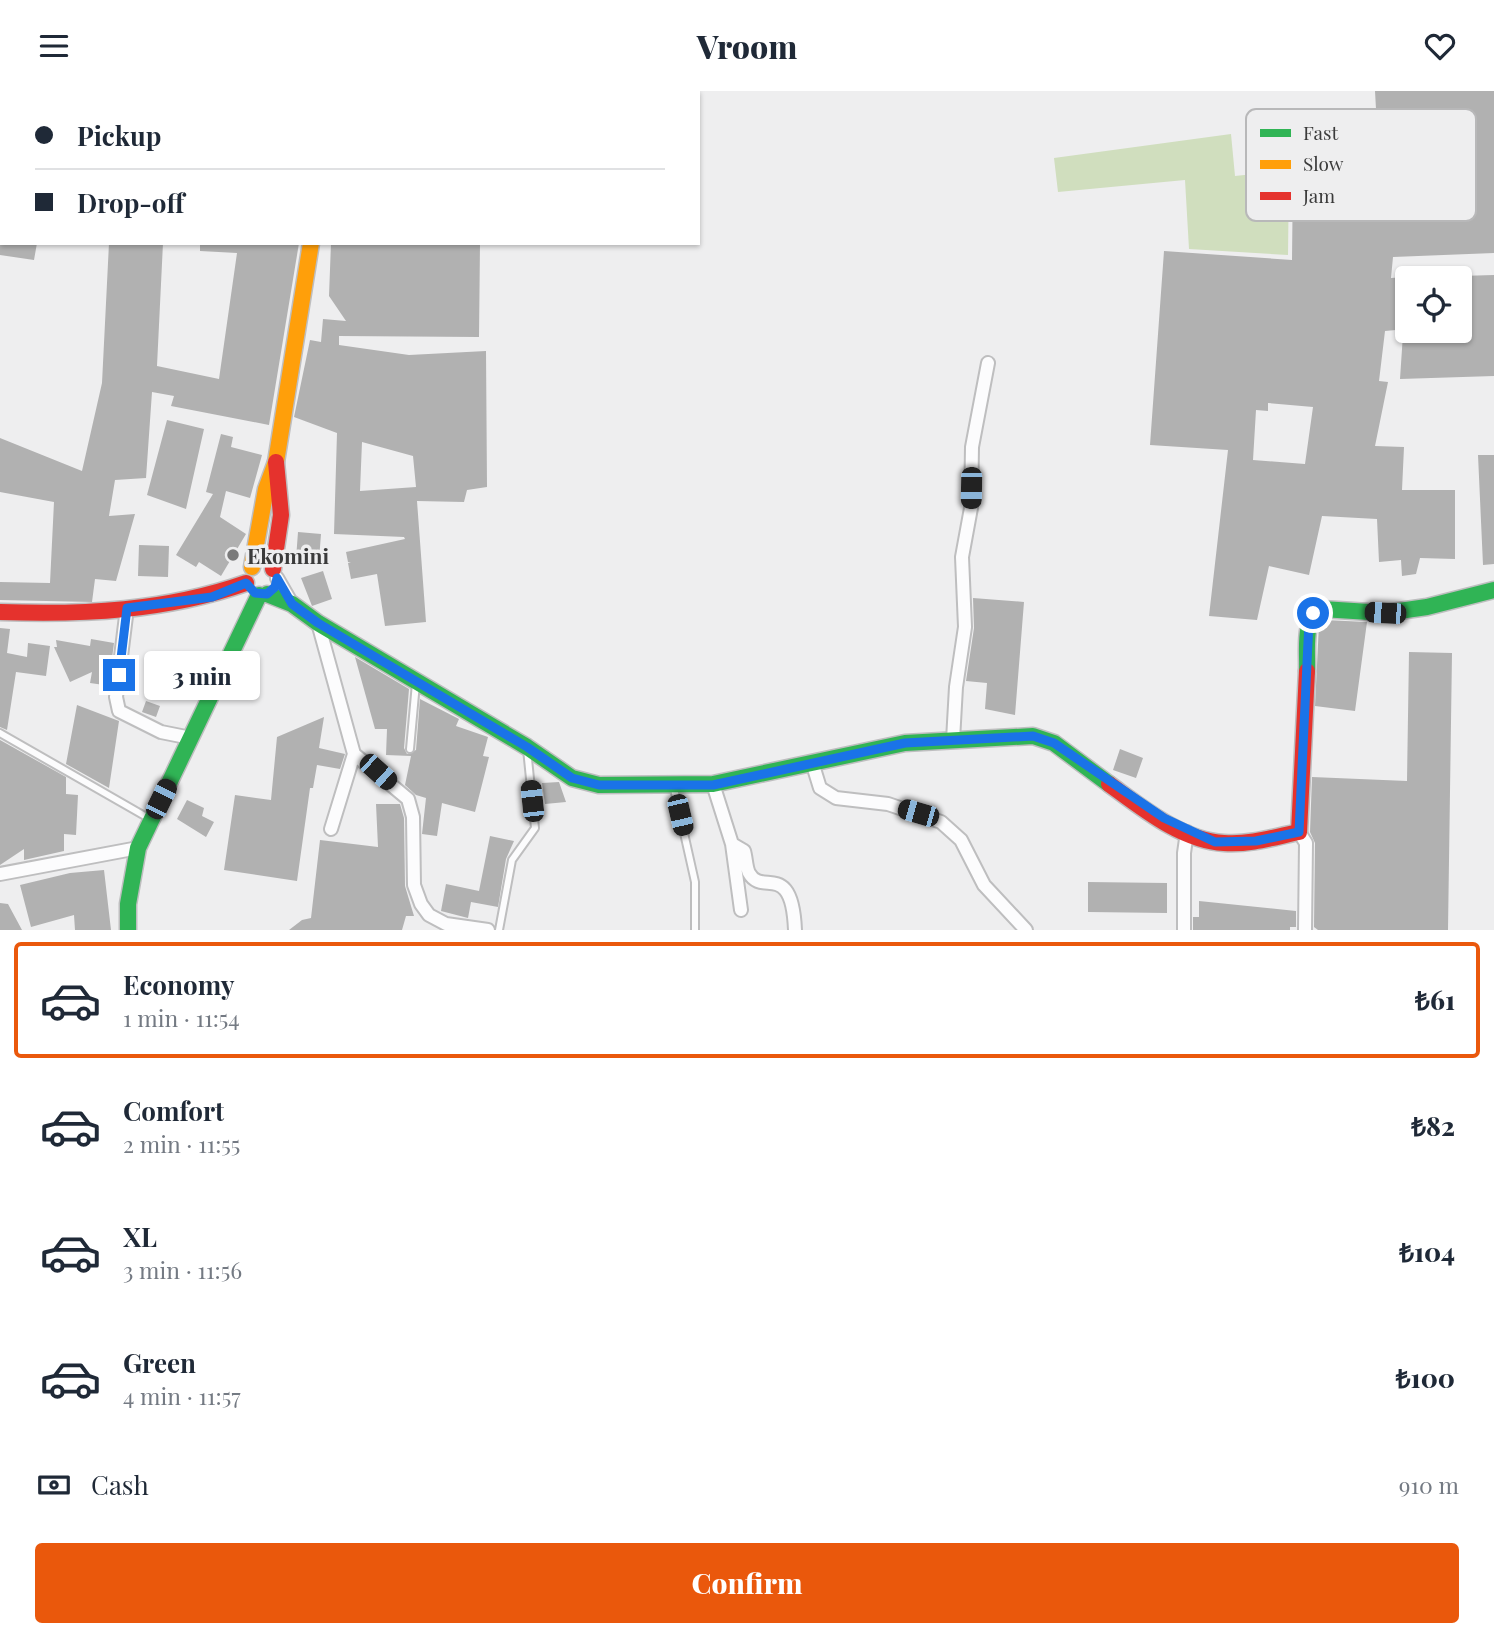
<!DOCTYPE html>
<html lang="en">
<head>
<meta charset="utf-8">
<style>
	body { margin:0; font-family:"Playfair Display",serif; background:#f2f2f3; color:#1f2937; height:100vh; display:flex; flex-direction:column; font-size:26px; white-space:nowrap }
	* { box-sizing:border-box; margin:0 }
	p { font-size:23px; color:#747a83 }
	.icon { flex:none; width:38px; height:38px; fill:none; stroke:currentColor; stroke-width:2; stroke-linecap:round; stroke-linejoin:round }
	.map { position:relative; height:839px; overflow:hidden }
	.side { display:flex; flex-direction:column; background:#fff; flex:1 }
	.side>* { flex:none }
	.guide { position:absolute; left:0px; top:0px; width:700px; height:154px; box-shadow:0 2px 5px #0004; display:grid; align-content:center; height:154px; padding:0 35px; background:#fff }
	.tools { position:absolute; left:1395px; top:175px; display:grid; gap:14px }
	.tools a { display:grid; place-items:center; width:77px; height:77px; border-radius:7px; background:#fff; box-shadow:0 2px 5px #0004; font-size:35px }
	.end { position:absolute; width:32px; height:32px; margin:-16px; border:9px solid #1a73e8; background:#fff; box-shadow:0 0 0 4px #fff }
	.from { border-radius:50% }
	.bubble { position:absolute; height:49px; border-radius:7px; background:#fff; box-shadow:0 2px 5px #0004; font-size:23px; font-weight:800; line-height:49px; text-align:center }
	.car { position:absolute; width:21px; height:42px; margin:-21px -10px; border-radius:9px; box-shadow:0 0 5px 2px #0007; background:linear-gradient(#222 24%,#8ab4d8 0 40%,#222 0 76%,#8ab4d8 0 86%,#222 0) }
	.guide b { display:flex; align-items:center; gap:24px; height:66px; font-size:26px }
	.guide b+b { border-top:2px solid #e0e1e3 }
	.guide i { width:18px; height:18px; background:#1f2937 }
	ul { padding:12px 0 0; list-style:none }
	li { display:flex; align-items:center; gap:21px; height:116px; margin:0 14px 10px; padding:0 21px; border:4px solid transparent; border-radius:7px }
	li div { flex:1 }
	li b { display:block; font-size:26px }
	li em { font-style:normal; font-weight:800 }
	li.active { border-color:#ea580c }
	li>.icon { width:63px; height:63px; stroke-width:1.5 }
	.pay { display:flex; align-items:center; gap:18px; height:77px; padding:0 35px; font-size:26px }
	.pay p { margin-inline-start:auto }
	.action { display:flex; gap:14px; margin-top:auto; padding:14px 35px }
	.action a { flex:1; height:80px; border-radius:7px; background:#ea580c; color:#fff; font-size:28px; font-weight:800; line-height:80px; text-align:center }
	header { display:flex; justify-content:space-between; align-items:center; height:91px; padding:0 35px; background:#fff; font-size:32px; font-weight:800 }
	.map>svg:first-child { display:block }
	.grass { fill:#d0debe }
	.building { fill:#b1b1b1; fill-rule:evenodd }
	.lines { fill:none; stroke-linecap:round; stroke-linejoin:round }
	.lane-casing { stroke:#bebebf; stroke-width:10 }
	.street-casing { stroke:#bebebf; stroke-width:16 }
	.fast-casing { stroke:#bebebf; stroke-width:19 }
	.slow-casing { stroke:#bebebf; stroke-width:19 }
	.jam-casing { stroke:#bebebf; stroke-width:19 }
	.lane { stroke:#fcfcfd; stroke-width:6 }
	.street { stroke:#fcfcfd; stroke-width:12 }
	.fast { stroke:#30b455; stroke-width:16 }
	.slow { stroke:#ff9f0a; stroke-width:16 }
	.jam { stroke:#e5322d; stroke-width:16 }
	.route { stroke:#1a73e8; stroke-width:9 }
	.poi-dot { fill:#7a7a7a; stroke:#eeeeef; stroke-width:2.5 }
	.labels { text-anchor:middle; dominant-baseline:central; stroke-width:7; stroke-linejoin:round; paint-order:stroke }
	.poi-label { font-size:21px; font-weight:bold; fill:#3b3b3b; stroke:#eeeeef; text-anchor:start }
	.key { fill:#eeeeef; stroke:#b8b8b9; stroke-width:2 }
	.key-label { font-size:19px; fill:#3b3b3b }
</style>
</head>
<body>
<header><svg class="icon" aria-label="menu" viewBox="0 0 24 24"><path d="M4 6h16M4 12h16M4 18h16"/></svg>Vroom<svg class="icon" aria-label="heart" viewBox="0 0 24 24"><path d="M12 20l-8-8c-3-5 5-10 8-4 3-6 11-1 8 4z"/></svg></header>
<div class="map">
<svg width="1494" height="839" viewBox="0 0 1494 839">
	<rect width="100%" height="100%" fill="#eeeeef"/>
	<path class="grass" d="M1231,43L1235,85L1289,79L1288,164L1189,158L1185,89L1058,101L1054,67Z"/>
	<path class="building" d="M1375,0H1494V162L1393,166L1391,187L1407,186V238L1385,240L1379,290L1388,291L1375,355L1404,356L1402,399H1455V468L1420,467L1416,483L1402,485L1401,469L1379,471L1377,428L1322,425L1309,484L1269,475L1257,529L1209,525L1228,359L1150,354L1164,160L1292,169L1293,80L1383,75L1381,18H1376ZM1268,312L1313,316L1305,373L1253,369L1256,319L1268,320Z
		M0,152H37L34,169L0,164Z
		M109,152H163L157,275L219,288L237,162L200,160V152H299L269,334L171,315L174,305L152,301L146,387L115,389L109,425L135,423L116,490L95,488L92,511L0,509V491L50,492L54,411L0,401V347L82,380L102,292Z
		M331,152H480L479,246L339,245V254L409,264L486,260L487,396L467,399L464,411L417,410L426,531L385,535L377,483L351,488L348,472L351,471H348L346,461L405,448L404,446L334,443L337,342L294,326L310,249L321,251L323,228L346,230L329,205ZM362,351L413,365L416,396L360,400Z
		M1494,184V285L1400,288L1403,243L1460,240V185Z
		M167,329L204,338L186,418L147,404Z
		M221,343L233,346L231,356L262,364L250,407L226,400L220,426L246,443L221,485L199,471L196,476L176,464L213,403L206,401Z
		M1478,364H1494V473L1483,474Z
		M298,441L321,443L319,469L296,468Z
		M139,454L169,455L168,486L138,485Z
		M323,480L332,508L312,515L301,487Z
		M973,507L1024,511L1015,624L985,618L987,592L966,590L974,537Z
		M1324,529L1367,531L1355,620L1315,615L1319,533Z
		M0,537L10,538L7,562L27,566L28,552L50,555L46,585L16,581L7,639L0,636Z
		M91,548L114,552L109,590L105,589L104,594L90,592L92,581L70,591L54,556H57L56,549L90,555Z
		M1409,561L1452,562L1448,839H1318L1314,836L1315,752L1310,741L1312,686L1407,690Z
		M355,566L409,598L404,657L407,663L416,659L420,608L459,628L456,635L488,646L483,665L489,666L475,721L442,712L437,745L422,743L426,707L416,704L405,694L411,665L386,664L387,638H375Z
		M146,610L160,615L156,626L142,621Z
		M77,614L119,630L109,697L66,673Z
		M324,626L319,657L345,663L340,678L317,674L313,697H310L297,790L224,779L235,704L271,709L277,646Z
		M0,649L66,686V703L78,704L76,744L64,743V760L24,769V758L0,774Z
		M1120,658L1143,667L1136,687L1113,679Z
		M559,691L566,711L545,713L542,692Z
		M187,709L204,717L202,725L214,731L206,746L177,728Z
		M376,713H400L404,727L405,795L414,825H406L402,839H289L302,829L311,827L320,749L378,756Z
		M490,745L514,750L506,768L498,816L471,811L468,827L441,820L446,793L479,800Z
		M104,779L111,839H75L74,824L31,836L20,794L70,782Z
		M1088,791L1167,792V822L1088,821Z
		M1199,810L1296,820V836H1290V839H1193V826H1199Z
		M0,812L8,813L22,839H0Z"/>
	<g class="lines">
		<defs>
			<path id="lane" d="M0,642L150,728
				M410,658L416,592
				M673,693L695,791V839
				M499,839L512,769L535,737L527,658"/>
			<path id="street" d="M0,27L2,26
				M277,487L292,513
				M127,517L116,606L119,620L161,641L191,647
				M318,532L354,663L408,708L413,726L414,794L421,813L429,824L446,833L488,839
				M953,649L956,596L965,536L962,466L971,417L972,356L988,272
				M812,671L820,697L836,707L888,713L941,731L961,749L984,794L1026,839
				M713,693L732,753L741,819
				M331,738L354,663
				M1299,741L1306,752L1305,839
				M732,753L744,760C746,766 746,777 749,782C762,806 792,768 795,839
				M0,783L138,757
				M1184,839V762L1187,741"/>
			<path id="fast" d="M305,0V2
				M267,503L292,513L318,532L527,656L572,687L599,694L713,693L905,652L1033,645L1054,652L1109,693
				M1307,580C1308,560 1302,527 1322,518L1385,522L1427,516L1494,499
				M128,839V813L138,757L259,504"/>
			<path id="slow" d="M252,476L266,398L276,371L311,152"/>
			<path id="jam" d="M273,478L281,424L276,371
				M0,521C84,524 166,520 246,492
				M1109,693C1142,717 1182,750 1224,752C1249,754 1275,746 1299,741L1307,580"/>
		</defs>
		<use href="#lane" class="lane-casing"/>
		<use href="#street" class="street-casing"/>
		<use href="#fast" class="fast-casing"/>
		<use href="#slow" class="slow-casing"/>
		<use href="#jam" class="jam-casing"/>
		<use href="#lane" class="lane"/>
		<use href="#street" class="street"/>
		<use href="#fast" class="fast"/>
		<use href="#slow" class="slow"/>
		<use href="#jam" class="jam"/>
	</g>
	<g class="lines">
		<path class="route" d="M119,584L127,517L212,506L246,492L255,502L267,503L275,496L277,487L292,513L318,532L527,656L572,687L599,694H713L905,652L1033,645L1054,652L1164,727L1215,751L1256,750L1299,741L1309,530L1313,522"/>
	</g>
	<circle class="poi-dot" cx="233" cy="464" r="7"/>
	<g class="labels">
		<g class="poi-label">
			<text x="247" y="464">Ekomini</text>
		</g>
	</g>
	<rect x="1246" y="18" width="230" height="112" rx="10" class="key"/>
	<rect x="1260" y="38" width="31" height="8" fill="#30b455"/>
	<rect x="1260" y="69" width="31" height="9" fill="#ff9f0a"/>
	<rect x="1260" y="101" width="31" height="8" fill="#e5322d"/>
	<g class="key-label">
		<text x="1303" y="49">Fast</text>
		<text x="1303" y="80">Slow</text>
		<text x="1303" y="112">Jam</text>
	</g>
</svg>
<div class="tools">
<a><svg class="icon" aria-label="locate" viewBox="0 0 24 24"><circle cx="12" cy="12" r="6"/><path d="M12 2v4M12 18v4M2 12h4M18 12h4"/></svg></a>
</div>
<i class="end from" style="left:1313px;top:522px"></i>
<i class="end" style="left:119px;top:584px"></i>
<div class="bubble" style="left:144px;top:560px;width:116px">3 min</div>
<i class="car" style="left:971px;top:397px;rotate:181deg"></i>
<i class="car" style="left:1385px;top:522px;rotate:273deg"></i>
<i class="car" style="left:378px;top:681px;rotate:132deg"></i>
<i class="car" style="left:161px;top:708px;rotate:26deg"></i>
<i class="car" style="left:532px;top:710px;rotate:354deg"></i>
<i class="car" style="left:918px;top:722px;rotate:286deg"></i>
<i class="car" style="left:680px;top:724px;rotate:167deg"></i>
<div class="guide">
<b><i class="from"></i>Pickup</b>
<b><i></i>Drop-off</b>
</div>
</div>
<section class="side">
<ul>
<li class="active"><svg class="icon" aria-label="car" viewBox="0 0 24 24"><path d="M5 17H2v-5l4-1 3-4h7l3 4 3 1v5h-3M9 17h6M6 11h13"/><circle cx="7" cy="17" r="2"/><circle cx="17" cy="17" r="2"/></svg><div><b>Economy</b><p>1 min · 11:54</p></div><em>₺61</em></li>
<li><svg class="icon" aria-label="car" viewBox="0 0 24 24"><path d="M5 17H2v-5l4-1 3-4h7l3 4 3 1v5h-3M9 17h6M6 11h13"/><circle cx="7" cy="17" r="2"/><circle cx="17" cy="17" r="2"/></svg><div><b>Comfort</b><p>2 min · 11:55</p></div><em>₺82</em></li>
<li><svg class="icon" aria-label="car" viewBox="0 0 24 24"><path d="M5 17H2v-5l4-1 3-4h7l3 4 3 1v5h-3M9 17h6M6 11h13"/><circle cx="7" cy="17" r="2"/><circle cx="17" cy="17" r="2"/></svg><div><b>XL</b><p>3 min · 11:56</p></div><em>₺104</em></li>
<li><svg class="icon" aria-label="car" viewBox="0 0 24 24"><path d="M5 17H2v-5l4-1 3-4h7l3 4 3 1v5h-3M9 17h6M6 11h13"/><circle cx="7" cy="17" r="2"/><circle cx="17" cy="17" r="2"/></svg><div><b>Green</b><p>4 min · 11:57</p></div><em>₺100</em></li>
</ul>
<div class="pay"><svg class="icon" aria-label="cash" viewBox="0 0 24 24"><path d="M3 7h18v10H3z"/><circle cx="12" cy="12" r="2"/></svg>Cash<p>910 m</p></div>
<div class="action"><a>Confirm</a></div>
</section>
</body>
</html>
